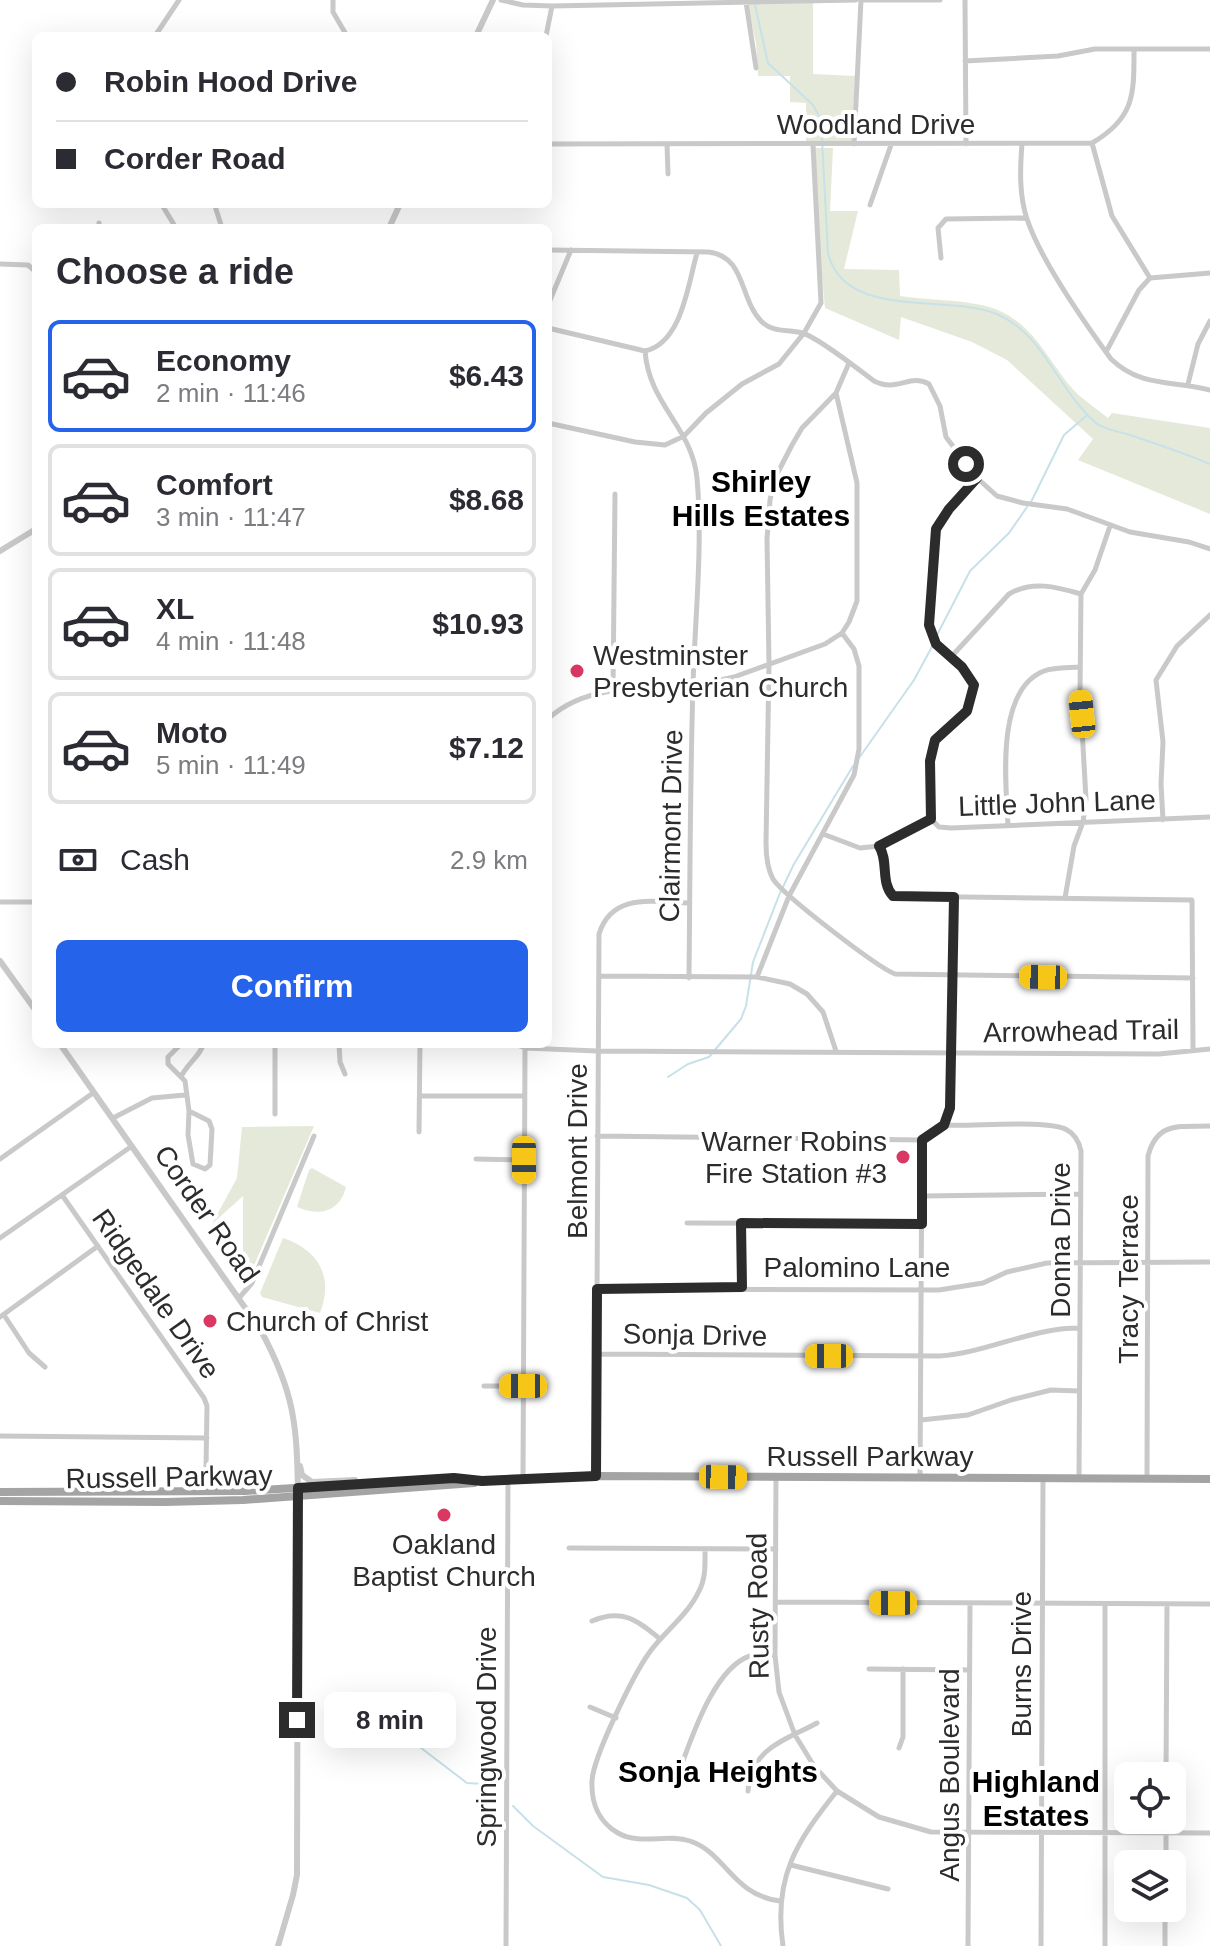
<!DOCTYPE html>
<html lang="en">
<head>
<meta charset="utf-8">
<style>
	body { margin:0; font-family:Arial,sans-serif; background:#f2f2f3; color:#2b2b33; height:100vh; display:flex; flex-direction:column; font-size:30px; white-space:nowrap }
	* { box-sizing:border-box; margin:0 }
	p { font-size:26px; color:#7c7c81 }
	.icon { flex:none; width:44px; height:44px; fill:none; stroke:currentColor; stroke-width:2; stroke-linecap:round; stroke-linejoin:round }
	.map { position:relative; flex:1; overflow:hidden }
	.details { position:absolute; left:32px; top:224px; width:520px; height:824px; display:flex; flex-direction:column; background:#fff; border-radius:12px; box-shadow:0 8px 32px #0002 }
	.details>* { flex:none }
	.guide { position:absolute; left:32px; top:32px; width:520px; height:176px; border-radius:12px; box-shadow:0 8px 32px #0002; display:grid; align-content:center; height:176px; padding:0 24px; background:#fff }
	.buttons { position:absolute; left:1114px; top:1762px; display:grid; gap:16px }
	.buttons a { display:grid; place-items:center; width:72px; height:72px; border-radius:12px; background:#fff; box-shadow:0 8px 32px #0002; font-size:40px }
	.end { position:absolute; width:36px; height:36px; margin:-18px; border:10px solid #2c2c2c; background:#fff; box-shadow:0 0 0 4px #fff }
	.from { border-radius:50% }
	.bubble { position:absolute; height:56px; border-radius:12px; background:#fff; box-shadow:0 8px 32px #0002; font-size:26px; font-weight:700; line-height:56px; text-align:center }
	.car { position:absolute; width:24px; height:48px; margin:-24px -12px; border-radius:10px; box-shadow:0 0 6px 2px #0007; background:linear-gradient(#f5c518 24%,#345 0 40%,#f5c518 0 76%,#345 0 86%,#f5c518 0) }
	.guide b { display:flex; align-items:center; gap:28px; height:76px; font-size:30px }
	.guide b+b { border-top:2px solid #e1e1e2 }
	.guide i { width:20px; height:20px; background:#2b2b33 }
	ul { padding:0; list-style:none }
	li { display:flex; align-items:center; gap:24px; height:112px; margin:0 16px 12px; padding:0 8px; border:4px solid #e1e1e2; border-radius:12px }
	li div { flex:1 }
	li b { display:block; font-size:30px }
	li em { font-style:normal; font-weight:700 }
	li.on { border-color:#2563eb }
	li>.icon { width:72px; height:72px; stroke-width:1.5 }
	h2 { padding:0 24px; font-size:36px; line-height:96px }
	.pay { display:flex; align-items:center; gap:20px; height:88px; padding:0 24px; font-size:30px }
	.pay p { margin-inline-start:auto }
	.button { display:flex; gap:16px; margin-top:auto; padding:16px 24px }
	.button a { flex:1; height:92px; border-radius:12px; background:#2563eb; color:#fff; font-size:32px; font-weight:700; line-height:92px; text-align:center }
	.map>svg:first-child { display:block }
	.green { fill:#e5e9da }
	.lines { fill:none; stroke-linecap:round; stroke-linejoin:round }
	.stream { stroke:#c7e1e8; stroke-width:2 }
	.minor { stroke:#c9c9c9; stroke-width:5 }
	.tertiary { stroke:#c9c9c9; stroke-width:6 }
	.primary { stroke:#a4a4a4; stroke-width:8 }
	.route { stroke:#2c2c2c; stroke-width:10 }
	.poi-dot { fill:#d83861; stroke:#fff; stroke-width:3 }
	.labels { text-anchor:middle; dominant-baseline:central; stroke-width:8; stroke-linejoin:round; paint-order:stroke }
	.street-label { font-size:28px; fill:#2c2c2c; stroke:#fff }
	.poi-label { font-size:28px; fill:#2c2c2c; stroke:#fff; text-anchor:start }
	.neighbourhood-label { font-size:30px; font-weight:bold; fill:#000; stroke:#fff }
</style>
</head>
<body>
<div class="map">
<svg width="1210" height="1946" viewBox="0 0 1210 1946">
	<rect width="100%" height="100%" fill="#fff"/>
	<path class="green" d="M813,3V74L855,76L852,142H806V103L790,102V76H758L756,43L747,4Z
		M815,148H833L830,211H858L844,269L899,270L900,296C930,301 972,299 998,310C1034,326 1047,358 1070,386C1080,398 1096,408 1108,418L1112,413L1210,428V514L1078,460L1093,439L1007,360L972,342L901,317L899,340L825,308L818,239Z
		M314,1126L243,1291V1196L212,1224L237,1178L242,1127Z
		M312,1168L346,1187C340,1212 319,1217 297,1207L309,1170Z
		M283,1238C319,1250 334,1277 320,1313L262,1297L260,1293Z"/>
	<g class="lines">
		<path class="stream" d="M755,5L768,63L813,105L821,120L828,253C844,320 945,294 994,313C1044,332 1057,390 1096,423C1104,430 1119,431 1130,435C1157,444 1184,453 1210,464
			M1031,502L1064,435L1086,416
			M936,637L970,571L1009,533L1027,507
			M859,758L914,680L934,643
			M668,1077L688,1064L709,1057L741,1019L746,1006L753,962L780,893L794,864L853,766
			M376,1721L408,1738L467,1783L484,1784
			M513,1806L533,1826L603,1877L649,1885L687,1898L700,1910L721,1946"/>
		<path class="minor" d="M333,0V12L347,36
			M501,0L523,5L552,6L856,0
			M864,0H940
			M965,0L966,144
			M746,2L756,68
			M155,36L179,0
			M546,36L552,6
			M965,61L1058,56L1095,49H1210
			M1092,143L1112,216L1150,278
			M548,144L1092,143C1135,118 1134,94 1134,49
			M667,144L668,174
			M854,144L861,0
			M1022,144C1020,169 1019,195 1027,219C1041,261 1084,322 1111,359C1141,388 1173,380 1210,390
			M162,205L176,228
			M870,205L891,145
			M215,206L222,228
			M99,223V228
			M548,250L708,252C746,256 739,298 761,321C773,333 787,329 802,333C818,337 859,370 874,381C898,393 909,373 929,384L940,406L946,437L977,478L997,496L1023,503L1067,509L1130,532L1189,542L1210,549
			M941,258L938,228L946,219L1026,218
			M0,264L28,265L36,272
			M548,305L571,250
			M548,328L645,351C682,343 688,284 697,253
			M645,351C649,405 692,427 697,478C703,546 695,617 693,685C690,783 690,881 689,978
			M1106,352L1139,290L1150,278L1210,273
			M849,363L836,393L802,428L792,445L774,480L770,500L767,539L769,664L766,843C766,855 767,868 773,879C783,895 877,967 895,974L1193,978
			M36,366V516
			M1188,384L1198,344L1210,321
			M548,423L635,442L665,445L684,436L706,413L742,384L779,364L804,333L821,303L813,145
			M951,657L1009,594C1032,580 1057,587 1081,594
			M613,690L615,494
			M548,719C587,683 643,689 692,689L699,685L734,677L825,644L842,633L849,622L857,601V483L836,393
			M931,819C928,799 926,752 938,737C955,715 970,719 974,685C965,667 948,660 936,644C926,629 930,544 937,527C945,508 964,493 977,478
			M931,819L939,827L951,828L1210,817
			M1163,820L1161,784L1163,742L1156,680L1177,646L1210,615
			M1008,825C1006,784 995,690 1044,671C1055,667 1068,668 1080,667
			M823,834L860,848L879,846L931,819
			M879,846C889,861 880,883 893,896L1192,900L1193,1049
			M1065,898L1074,846L1083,822L1086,799L1080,693L1081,594L1095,570L1110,526
			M0,902H36
			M599,976L757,977L790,984L807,994L823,1012L836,1051
			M757,977L789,896L854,775L859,749V666L854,649L842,633
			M181,1044L168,1057V1064L185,1081L189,1111
			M275,1044V1114
			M339,1044L340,1062L345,1074
			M515,1044L525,1048L597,1051L1159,1054L1210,1049
			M181,1077C186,1065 202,1054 203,1044
			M420,1096H524
			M189,1111L209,1121L212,1129L210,1165L205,1169L193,1164L188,1135Z
			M113,1118L152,1098L185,1095
			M944,1125C970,1127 1049,1119 1067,1130C1075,1134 1079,1142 1081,1151L1079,1478
			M419,1132L420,1044
			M597,1136L922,1140L944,1125L950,1108L953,1052L954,897
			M0,1159L93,1093
			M476,1159L524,1160
			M62,1195L204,1398L207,1406L206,1468
			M923,1196L1079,1194
			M687,1223L922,1224
			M741,1223L742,1287
			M0,1238L132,1146
			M597,1289L939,1290L983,1283L1007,1272L1047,1263L1210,1262
			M239,1298L252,1283L314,1136
			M4,1315L29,1353L45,1367
			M0,1317L98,1246
			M595,1354L939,1356C987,1353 1030,1328 1079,1328
			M484,1386H523
			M921,1420L968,1415L1011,1400L1051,1390L1079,1391
			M0,1436L207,1438
			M596,1475L599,934C612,892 654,902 690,903
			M920,1477L922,1140
			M776,1478L775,1655L779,1692L795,1735L814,1766L837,1791L879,1817L931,1832L1210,1833
			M523,1479L525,1048
			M1147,1479L1148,1156C1157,1121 1180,1127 1210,1126
			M569,1548L776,1549
			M705,1549C705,1564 706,1578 699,1591C688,1615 664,1632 649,1653C634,1674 593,1757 592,1781C591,1803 599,1822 618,1833C641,1846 667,1833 690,1841C726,1853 732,1895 780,1901
			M776,1602L1210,1604
			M1105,1604V1946
			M592,1621C622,1608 637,1620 660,1639
			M869,1669L969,1670
			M590,1707L616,1718
			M899,1748L903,1737V1669
			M683,1761C694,1731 716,1667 750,1656C757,1654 767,1655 775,1655
			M1166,1776L1167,1604
			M748,1791C751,1748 784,1741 817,1723
			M1166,1864V1820
			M791,1865L888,1889
			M506,1946L508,1480
			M783,1946C773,1878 796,1842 837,1791
			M968,1946L970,1603
			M1041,1946L1043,1479
			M1165,1946V1908"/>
		<path class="tertiary" d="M476,36L493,0
			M389,228L400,204
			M0,551L36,529
			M0,961L36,1011
			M60,1044L260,1329C295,1393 297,1425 298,1496L297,1875L293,1895L278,1946
			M300,1466L302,1475L312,1482L355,1480"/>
		<path class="primary" d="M0,1492L245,1491L454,1478L482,1481L596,1476L1210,1479
			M0,1501L165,1502L243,1500L474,1483"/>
	</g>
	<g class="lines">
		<path class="route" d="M297,1720L298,1488L454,1478L482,1481L596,1476L597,1289L742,1287L741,1223L922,1224V1140L944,1125L950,1108L954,897L893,896C880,882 889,861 879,846L931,819L930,761L935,740L967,711L974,685L962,667L936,644L929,625L936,529L949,509L977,478L966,464"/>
	</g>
	<g class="poi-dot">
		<circle cx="577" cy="671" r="8"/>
		<circle cx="903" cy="1157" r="8"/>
		<circle cx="210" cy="1321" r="8"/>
		<circle cx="444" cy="1515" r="8"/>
	</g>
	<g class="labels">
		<g class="street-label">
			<text x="876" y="124">Woodland Drive</text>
			<text transform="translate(1057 803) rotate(-2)">Little John Lane</text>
			<text transform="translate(671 826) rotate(-89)">Clairmont Drive</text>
			<text transform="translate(1081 1031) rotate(-1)">Arrowhead Trail</text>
			<text transform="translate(577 1151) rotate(-90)">Belmont Drive</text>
			<text transform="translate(207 1214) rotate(55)">Corder Road</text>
			<text transform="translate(1060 1240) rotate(-90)">Donna Drive</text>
			<text x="857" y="1267">Palomino Lane</text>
			<text transform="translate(1128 1279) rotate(-90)">Tracy Terrace</text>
			<text transform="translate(156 1294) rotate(55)">Ridgedale Drive</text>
			<text transform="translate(695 1335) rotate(1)">Sonja Drive</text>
			<text x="870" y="1456">Russell Parkway</text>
			<text transform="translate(169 1477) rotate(-1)">Russell Parkway</text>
			<text transform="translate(758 1606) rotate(-91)">Rusty Road</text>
			<text transform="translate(1021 1664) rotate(-90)">Burns Drive</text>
			<text transform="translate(486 1737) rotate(-90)">Springwood Drive</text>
			<text transform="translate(949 1775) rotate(-90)">Angus Boulevard</text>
		</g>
		<g class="poi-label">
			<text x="593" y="655">Westminster<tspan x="593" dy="32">Presbyterian Church</tspan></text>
			<text x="887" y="1141" text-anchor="end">Warner Robins<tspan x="887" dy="32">Fire Station #3</tspan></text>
			<text x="226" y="1321">Church of Christ</text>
			<text x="444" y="1544" text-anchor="middle">Oakland<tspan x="444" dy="32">Baptist Church</tspan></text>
		</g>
		<g class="neighbourhood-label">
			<text x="761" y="481">Shirley<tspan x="761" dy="34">Hills Estates</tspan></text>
			<text x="718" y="1771">Sonja Heights</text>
			<text x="1036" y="1781">Highland<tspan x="1036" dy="34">Estates</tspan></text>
		</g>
	</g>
</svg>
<div class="buttons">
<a><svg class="icon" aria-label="locate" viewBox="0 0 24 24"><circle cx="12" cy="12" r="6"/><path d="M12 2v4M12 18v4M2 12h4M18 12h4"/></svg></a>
<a><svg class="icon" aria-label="layers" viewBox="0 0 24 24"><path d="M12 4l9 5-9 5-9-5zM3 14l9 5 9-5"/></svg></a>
</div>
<i class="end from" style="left:966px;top:464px"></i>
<i class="end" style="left:297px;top:1720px"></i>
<div class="bubble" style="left:324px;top:1692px;width:132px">8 min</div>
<i class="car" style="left:1082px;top:714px;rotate:354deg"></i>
<i class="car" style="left:1043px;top:977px;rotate:271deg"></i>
<i class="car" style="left:524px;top:1160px;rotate:180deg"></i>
<i class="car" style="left:829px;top:1356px;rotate:270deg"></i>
<i class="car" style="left:523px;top:1386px;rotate:270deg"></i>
<i class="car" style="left:723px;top:1477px;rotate:91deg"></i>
<i class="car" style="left:893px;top:1603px;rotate:270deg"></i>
<div class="guide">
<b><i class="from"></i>Robin Hood Drive</b>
<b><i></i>Corder Road</b>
</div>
<section class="details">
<h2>Choose a ride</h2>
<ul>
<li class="on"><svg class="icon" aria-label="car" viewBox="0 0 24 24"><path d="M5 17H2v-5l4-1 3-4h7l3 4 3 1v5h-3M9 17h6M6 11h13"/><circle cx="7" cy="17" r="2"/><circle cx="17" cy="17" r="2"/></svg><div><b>Economy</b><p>2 min · 11:46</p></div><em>$6.43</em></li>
<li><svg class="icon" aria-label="car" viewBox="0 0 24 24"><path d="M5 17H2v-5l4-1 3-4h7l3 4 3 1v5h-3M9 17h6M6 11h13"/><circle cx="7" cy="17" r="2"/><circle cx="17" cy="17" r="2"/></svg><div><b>Comfort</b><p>3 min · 11:47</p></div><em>$8.68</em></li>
<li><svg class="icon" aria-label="car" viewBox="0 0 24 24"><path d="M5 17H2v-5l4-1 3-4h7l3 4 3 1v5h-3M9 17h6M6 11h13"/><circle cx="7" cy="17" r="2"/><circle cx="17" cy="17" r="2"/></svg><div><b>XL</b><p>4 min · 11:48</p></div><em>$10.93</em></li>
<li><svg class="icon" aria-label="car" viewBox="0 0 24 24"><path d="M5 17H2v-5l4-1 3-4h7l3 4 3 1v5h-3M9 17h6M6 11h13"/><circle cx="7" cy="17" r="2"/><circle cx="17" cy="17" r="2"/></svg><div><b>Moto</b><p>5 min · 11:49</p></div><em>$7.12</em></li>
</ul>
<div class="pay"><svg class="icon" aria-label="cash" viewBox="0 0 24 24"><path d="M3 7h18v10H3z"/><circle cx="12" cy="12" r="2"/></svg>Cash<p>2.9 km</p></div>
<div class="button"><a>Confirm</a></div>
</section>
</div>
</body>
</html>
